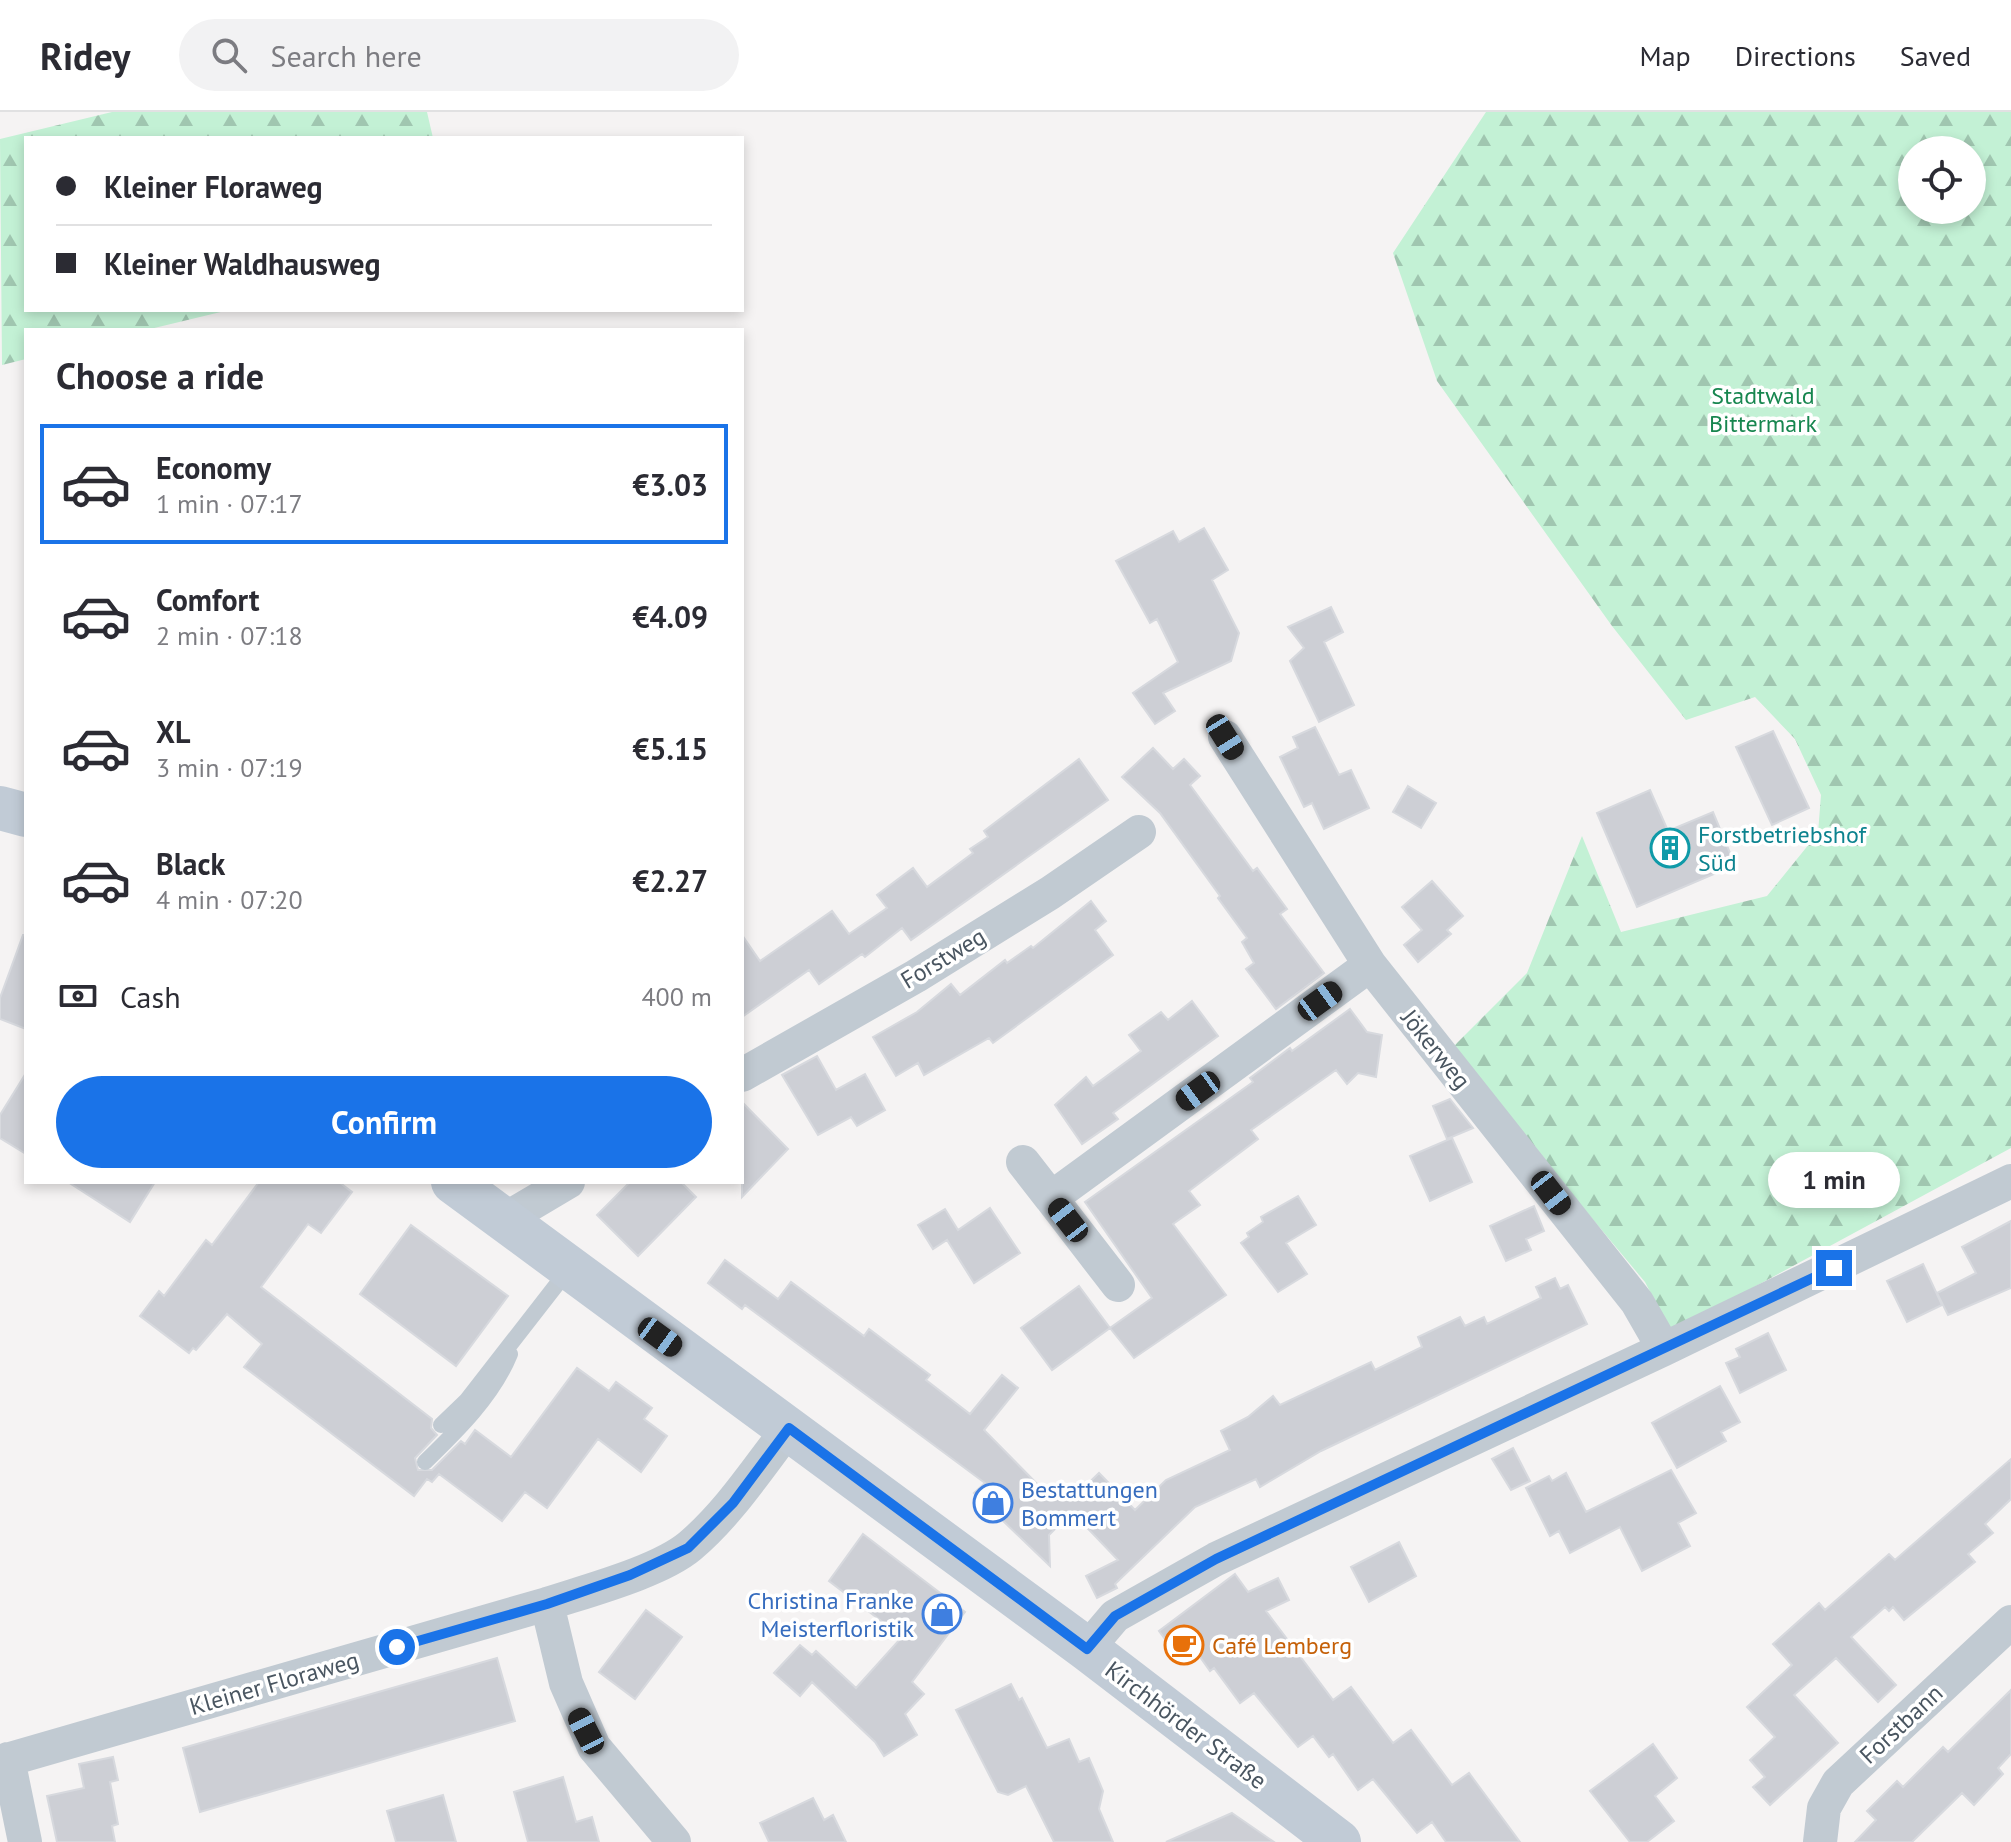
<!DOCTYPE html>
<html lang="en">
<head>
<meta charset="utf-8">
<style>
	body { margin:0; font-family:"PT Sans",sans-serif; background:#f2f2f3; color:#2b2b33; height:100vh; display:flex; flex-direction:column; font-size:30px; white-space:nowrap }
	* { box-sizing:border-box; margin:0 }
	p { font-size:26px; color:#7c7c81 }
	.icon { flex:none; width:44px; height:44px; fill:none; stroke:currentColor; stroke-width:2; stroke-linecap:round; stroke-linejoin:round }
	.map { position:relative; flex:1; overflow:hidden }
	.panel { position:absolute; left:24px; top:216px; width:720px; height:856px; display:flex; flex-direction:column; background:#fff; border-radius:0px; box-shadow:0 4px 12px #0003 }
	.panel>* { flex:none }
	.top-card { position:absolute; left:24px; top:24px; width:720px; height:176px; border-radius:0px; box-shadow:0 4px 12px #0003; display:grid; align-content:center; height:176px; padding:0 32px; background:#fff }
	.tools { position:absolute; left:1898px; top:24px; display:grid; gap:16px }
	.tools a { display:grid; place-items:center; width:88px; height:88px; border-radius:50%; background:#fff; box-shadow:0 4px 12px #0003; font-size:40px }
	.end { position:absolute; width:36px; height:36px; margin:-18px; border:10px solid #1a73e8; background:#fff; box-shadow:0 0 0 4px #fff }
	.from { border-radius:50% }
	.bubble { position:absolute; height:56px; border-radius:28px; background:#fff; box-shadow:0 4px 12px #0003; font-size:26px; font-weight:800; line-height:56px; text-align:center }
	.car { position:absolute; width:24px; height:48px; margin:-24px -12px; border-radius:10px; box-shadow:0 0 6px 2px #0007; background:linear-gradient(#222 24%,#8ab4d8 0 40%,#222 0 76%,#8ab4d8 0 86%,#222 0) }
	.top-card b { display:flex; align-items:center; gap:28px; height:76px; font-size:30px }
	.top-card b+b { border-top:2px solid #e1e1e2 }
	.top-card i { width:20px; height:20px; background:#2b2b33 }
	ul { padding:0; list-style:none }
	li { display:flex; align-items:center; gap:24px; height:120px; margin:0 16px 12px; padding:0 16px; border:4px solid transparent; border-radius:0px }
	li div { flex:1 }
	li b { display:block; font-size:30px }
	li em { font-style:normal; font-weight:800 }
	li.active { border-color:#1a73e8 }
	li>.icon { width:72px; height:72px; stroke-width:1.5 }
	h2 { padding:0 32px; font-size:36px; line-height:96px }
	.pay { display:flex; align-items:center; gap:20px; height:88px; padding:0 32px; font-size:30px }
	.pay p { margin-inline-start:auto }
	.primary-button { display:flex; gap:16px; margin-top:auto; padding:16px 32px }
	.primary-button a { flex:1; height:92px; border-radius:48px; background:#1a73e8; color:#fff; font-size:32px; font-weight:800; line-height:92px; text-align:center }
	header { display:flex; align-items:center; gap:48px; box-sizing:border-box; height:112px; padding:0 40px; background:#fff; border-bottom:2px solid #e1e1e2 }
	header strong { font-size:38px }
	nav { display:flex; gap:44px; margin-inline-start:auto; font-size:28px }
	.search { width:560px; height:72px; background:#f2f2f3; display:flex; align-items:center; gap:20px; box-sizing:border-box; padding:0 28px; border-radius:44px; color:#7c7c81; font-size:30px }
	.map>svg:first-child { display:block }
	.forest { fill:url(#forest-firs); fill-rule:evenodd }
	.building { fill:#cdcfd5; stroke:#d7d9de; stroke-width:2 }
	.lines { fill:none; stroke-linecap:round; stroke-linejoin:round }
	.lane { stroke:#c1cad2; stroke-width:16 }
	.street { stroke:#c1cad2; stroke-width:34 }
	.secondary { stroke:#c1cbd6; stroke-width:44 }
	.route { stroke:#1a73e8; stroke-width:10 }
	.labels { text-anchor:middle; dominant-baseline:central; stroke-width:7; stroke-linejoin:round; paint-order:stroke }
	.park-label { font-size:24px; fill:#17864f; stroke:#fff }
	.culture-label { font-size:24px; fill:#0d838f; stroke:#fff; text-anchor:start }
	.street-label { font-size:24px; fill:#4a5661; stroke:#fff }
	.shop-label { font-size:24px; fill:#366cbe; stroke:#fff; text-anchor:start }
	.food-label { font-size:24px; fill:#c56008; stroke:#fff; text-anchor:start }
</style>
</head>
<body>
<header>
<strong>Ridey</strong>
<div class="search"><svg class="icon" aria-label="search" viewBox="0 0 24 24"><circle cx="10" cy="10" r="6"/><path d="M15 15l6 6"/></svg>Search here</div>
<nav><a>Map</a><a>Directions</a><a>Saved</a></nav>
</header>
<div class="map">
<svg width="2011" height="1730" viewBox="0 0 2011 1730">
	<defs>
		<pattern id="forest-firs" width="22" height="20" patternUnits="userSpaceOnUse" patternTransform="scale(2)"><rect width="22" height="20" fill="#c3f1d5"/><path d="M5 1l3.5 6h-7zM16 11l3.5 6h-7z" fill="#a0c6b0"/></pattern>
	</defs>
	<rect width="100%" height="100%" fill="#f5f3f3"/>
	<path class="forest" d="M112,0H427L433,26H26V198H229L146,218H26V247L2,253L0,27Z
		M1486,0H2011V1036L1671,1220L1645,1170L1451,937L1527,861L1582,724L1621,820L1767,784L1818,721L1821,683L1795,627L1755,585L1686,608L1612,514L1437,269L1393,141ZM1912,38H1972V98H1912Z"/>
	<path class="building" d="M1204,416L1228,458L1212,468L1239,521L1231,549L1163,581L1175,599L1155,612L1133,581L1178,550L1157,507L1150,511L1116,449L1173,419L1179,430Z
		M1331,495L1343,520L1324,530L1354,593L1319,610L1290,549L1304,536L1288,515Z
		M1315,615L1339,663L1351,658L1369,696L1324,717L1312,691L1304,695L1280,645L1298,636L1293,625Z
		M1773,619L1809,696L1772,713L1736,635Z
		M1153,636L1173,657L1184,647L1200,664L1190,673L1253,759L1257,756L1287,797L1280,802L1324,861L1276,897L1246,857L1254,851L1242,830L1247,826L1218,786L1220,784L1160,701L1122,665Z
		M1079,647L1108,688L911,828L902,816L865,845L862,842L819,872L809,858L742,905V823L760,849L832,799L849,822L887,796L877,783L913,756L927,775L973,741L970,737L988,725L984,719Z
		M1408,674L1436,691L1421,716L1393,700Z
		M1650,678L1668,719L1713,700L1735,753L1637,795L1597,701Z
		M1432,769L1463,804L1447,818L1451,822L1418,850L1404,833L1422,818L1402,795Z
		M1091,789L1106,809L1095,818L1113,843L993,931L989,926L924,963L918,951L896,964L873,925L917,900L951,872L960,883L1005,848L1007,851L1031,834L1033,836Z
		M23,823H26V917L0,907V886Z
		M1192,889L1218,924L1113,1001L1118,1007L1082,1032L1055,993L1086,965L1093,974L1141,939L1129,923L1161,900L1168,908Z
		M1350,897L1367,920L1382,923L1376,965L1358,961L1347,972L1336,958L1251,1018L1258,1027L1189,1079L1200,1093L1173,1112L1226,1183L1134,1246L1110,1216L1152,1186L1085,1090L1253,970L1250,966L1290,936L1292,939Z
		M817,944L836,978L865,962L885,998L857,1014L851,1005L818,1023L782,963Z
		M26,961V1042L0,1026V1003Z
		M1450,987L1473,1016L1447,1027L1433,994Z
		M742,990L788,1037L742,1085Z
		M1452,1026L1472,1070L1430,1089L1410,1044Z
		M68,1070H155L130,1110Z
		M259,1070H339L352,1080L321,1121L308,1112L261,1175L432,1307L431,1316L437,1323L415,1346L418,1358H432L461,1329L465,1332L475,1318L511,1345L577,1256L609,1279L616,1270L652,1296L644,1307L667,1324L641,1360L598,1327L547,1396L525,1380L502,1409L439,1362L432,1370L427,1367L414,1384L244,1255L262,1232L227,1202L196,1238L193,1236L189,1241L140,1204L159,1179L164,1184L206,1128L212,1133Z
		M630,1070H681L696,1085L638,1144L597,1103Z
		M1298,1084L1316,1113L1286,1131L1307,1162L1278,1180L1241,1131L1249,1125L1247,1121L1263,1110L1261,1105Z
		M1534,1094L1544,1119L1526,1127L1531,1138L1506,1149L1490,1114Z
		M990,1096L1020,1141L974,1171L947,1128L933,1137L918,1113L945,1097L958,1118Z
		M2011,1109V1176L1948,1203L1937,1181L1976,1161L1962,1135Z
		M411,1113L508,1184L456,1254L360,1182Z
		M725,1148L778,1187L791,1170L864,1224L869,1217L930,1263L926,1268L970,1302L1002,1263L1018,1276L984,1318L1050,1385L1058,1377L1070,1389L1099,1361L1135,1398L1166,1368L1230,1338L1221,1319L1248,1305L1273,1284L1280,1293L1371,1250L1375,1258L1422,1235L1418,1225L1460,1205L1465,1214L1484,1205L1487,1212L1541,1186L1536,1175L1555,1166L1560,1177L1568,1173L1587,1212L1321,1339L1260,1375L1256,1367L1195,1395L1115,1472L1117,1476L1097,1486L1086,1464L1118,1448L1072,1400L1049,1423L1050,1454L974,1381L985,1371L745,1193L742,1197L708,1171Z
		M1923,1152L1942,1193L1907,1210L1887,1169Z
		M1079,1174L1110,1216L1052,1258L1021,1216Z
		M1768,1221L1786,1258L1740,1281L1726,1251L1740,1245L1736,1237Z
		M1720,1274L1740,1310L1721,1320L1726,1329L1677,1356L1652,1311Z
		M1513,1336L1530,1369L1511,1378L1492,1347Z
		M2011,1347V1387L1985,1412L1993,1421L1968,1442L1975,1450L1904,1508L1893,1495L1889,1499L1885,1495L1851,1525L1896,1573L1878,1590L1836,1546L1794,1583L1838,1631L1770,1693L1753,1675L1765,1665L1750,1648L1775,1625L1747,1595L1792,1553L1773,1532L1819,1491L1825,1498L1889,1442L1895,1448Z
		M1671,1358L1696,1401L1678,1411L1690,1434L1642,1459L1620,1415L1570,1441L1559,1419L1550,1424L1526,1376L1549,1364L1552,1369L1566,1361L1586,1400Z
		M863,1422L965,1500L912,1570L924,1582L905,1602L917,1623L884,1644L875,1630L812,1570L800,1584L774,1561L800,1533L812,1543L816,1539L856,1576L902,1525L829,1469Z
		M1399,1430L1416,1464L1369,1490L1351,1455Z
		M1235,1462L1248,1480L1278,1466L1289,1488L1266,1499L1333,1588L1351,1575L1393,1631L1411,1618L1452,1673L1469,1661L1520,1730H1446L1432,1710L1417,1721L1373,1667L1358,1678L1333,1642L1329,1645L1313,1624L1298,1635L1254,1581L1240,1591L1214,1556L1210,1559L1195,1538L1181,1549L1159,1519Z
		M646,1498L682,1525L635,1587L599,1560Z
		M497,1546L515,1609L200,1700L183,1636Z
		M1011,1572L1019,1588L1022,1586L1047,1636L1069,1627L1079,1650L1089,1646L1103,1679L1099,1697L1113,1730H1054L1026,1674L1008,1683L998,1680L956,1598Z
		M2011,1578V1642L1998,1656L2003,1662L1974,1693L1962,1681L1912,1730H1855L1876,1708L1867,1699L1897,1669L1903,1675L1943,1635L1948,1640Z
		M1653,1632L1677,1666L1655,1684L1674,1709L1647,1730H1630L1590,1679Z
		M113,1645L118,1668L110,1670L118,1712L112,1714L115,1730H57L47,1684L84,1676L79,1652Z
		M563,1665L576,1710L592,1705L599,1730H528L514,1680Z
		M443,1683L456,1730H396L387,1699Z
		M813,1686L824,1708L833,1703L846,1730H769L760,1711Z
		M1232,1701L1274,1730H1166Z"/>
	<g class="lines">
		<path class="lane" d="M441,1313L467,1288L568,1158
			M425,1350C457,1319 493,1284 510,1242"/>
		<path class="street" d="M1225,625L1370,853L1637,1190L1664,1237
			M742,963L916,864L1050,781L1139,720
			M1023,1050L1051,1086
			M504,1108L568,1070
			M1118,1173L1051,1086L1370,853
			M547,1492L566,1571L594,1635L674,1730
			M1087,1537L1115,1504L1216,1447L1664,1237L2011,1069
			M8,1647L25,1730
			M0,1650L547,1492C586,1479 659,1460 690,1434C729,1401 757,1357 789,1316
			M1820,1730L1824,1696L1838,1671L2011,1510"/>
		<path class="secondary" d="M0,696L26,703
			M453,1070L1087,1537L1339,1730"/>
	</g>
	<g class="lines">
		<path class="route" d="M397,1535L547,1492L630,1463L688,1436L733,1391L789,1316L1087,1537L1115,1504L1216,1447L1834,1156"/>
	</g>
	<defs>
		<symbol id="building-ring" viewBox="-11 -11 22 22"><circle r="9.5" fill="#fff" stroke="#0f9aa8" stroke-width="1.5"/><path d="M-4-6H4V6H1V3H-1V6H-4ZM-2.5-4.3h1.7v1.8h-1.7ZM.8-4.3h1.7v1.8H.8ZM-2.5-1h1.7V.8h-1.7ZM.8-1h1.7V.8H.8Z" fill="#0f9aa8"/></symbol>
		<symbol id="shop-ring" viewBox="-11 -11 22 22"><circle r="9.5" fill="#fff" stroke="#3f7fe0" stroke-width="1.5"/><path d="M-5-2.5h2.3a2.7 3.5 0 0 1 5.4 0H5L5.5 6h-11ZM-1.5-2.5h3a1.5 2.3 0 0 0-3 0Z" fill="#3f7fe0"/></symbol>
		<symbol id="cafe-ring" viewBox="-11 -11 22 22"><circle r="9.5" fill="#fff" stroke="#e8710a" stroke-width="1.5"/><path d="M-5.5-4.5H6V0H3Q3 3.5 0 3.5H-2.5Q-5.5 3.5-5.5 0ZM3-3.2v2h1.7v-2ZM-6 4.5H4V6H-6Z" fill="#e8710a"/></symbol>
	</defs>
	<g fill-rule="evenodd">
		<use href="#building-ring" x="1648" y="714" width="44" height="44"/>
		<use href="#shop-ring" x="971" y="1369" width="44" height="44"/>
		<use href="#shop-ring" x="920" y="1480" width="44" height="44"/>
		<use href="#cafe-ring" x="1162" y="1511" width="44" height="44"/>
	</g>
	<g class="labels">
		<g class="park-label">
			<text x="1763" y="283">Stadtwald<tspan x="1763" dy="28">Bittermark</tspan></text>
		</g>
		<g class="culture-label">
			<text x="1698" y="722">Forstbetriebshof<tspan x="1698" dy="28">Süd</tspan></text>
		</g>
		<g class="street-label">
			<text transform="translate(943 846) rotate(-31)">Forstweg</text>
			<text transform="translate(1436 937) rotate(51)">Jökerweg</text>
			<text transform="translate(274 1571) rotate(-16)">Kleiner Floraweg</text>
			<text transform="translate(1901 1612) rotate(-43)">Forstbann</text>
			<text transform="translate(1186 1613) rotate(37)">Kirchhörder Straße</text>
		</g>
		<g class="shop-label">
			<text x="1021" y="1377">Bestattungen<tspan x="1021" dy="28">Bommert</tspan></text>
			<text x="914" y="1488" text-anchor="end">Christina Franke<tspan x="914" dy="28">Meisterfloristik</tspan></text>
		</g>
		<g class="food-label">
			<text x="1212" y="1533">Café Lemberg</text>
		</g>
	</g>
</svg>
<div class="tools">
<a><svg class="icon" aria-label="locate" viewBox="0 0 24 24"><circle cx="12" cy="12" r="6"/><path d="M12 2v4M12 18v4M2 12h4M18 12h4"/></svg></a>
</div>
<i class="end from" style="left:397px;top:1535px"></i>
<i class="end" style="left:1834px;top:1156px"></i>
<div class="bubble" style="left:1768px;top:1040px;width:132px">1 min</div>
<i class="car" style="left:1225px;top:625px;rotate:148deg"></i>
<i class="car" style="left:1320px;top:889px;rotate:54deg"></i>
<i class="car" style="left:1198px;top:979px;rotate:234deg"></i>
<i class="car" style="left:1551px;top:1081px;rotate:142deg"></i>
<i class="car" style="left:1068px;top:1108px;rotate:322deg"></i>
<i class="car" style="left:660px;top:1225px;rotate:126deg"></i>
<i class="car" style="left:586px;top:1619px;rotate:333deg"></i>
<div class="top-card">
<b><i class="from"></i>Kleiner Floraweg</b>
<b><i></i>Kleiner Waldhausweg</b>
</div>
<section class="panel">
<h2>Choose a ride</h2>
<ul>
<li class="active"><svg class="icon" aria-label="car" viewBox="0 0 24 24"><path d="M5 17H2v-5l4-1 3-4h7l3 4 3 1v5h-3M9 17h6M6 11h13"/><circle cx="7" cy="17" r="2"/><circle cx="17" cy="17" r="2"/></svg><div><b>Economy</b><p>1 min · 07:17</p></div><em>€3.03</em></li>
<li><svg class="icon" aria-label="car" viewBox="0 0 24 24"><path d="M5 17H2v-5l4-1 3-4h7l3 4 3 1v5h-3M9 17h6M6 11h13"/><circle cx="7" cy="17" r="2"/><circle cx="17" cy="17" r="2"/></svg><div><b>Comfort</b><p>2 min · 07:18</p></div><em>€4.09</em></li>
<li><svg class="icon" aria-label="car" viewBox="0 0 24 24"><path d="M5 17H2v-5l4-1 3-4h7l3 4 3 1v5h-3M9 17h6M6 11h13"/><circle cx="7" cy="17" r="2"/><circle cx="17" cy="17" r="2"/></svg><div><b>XL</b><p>3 min · 07:19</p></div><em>€5.15</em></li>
<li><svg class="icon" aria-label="car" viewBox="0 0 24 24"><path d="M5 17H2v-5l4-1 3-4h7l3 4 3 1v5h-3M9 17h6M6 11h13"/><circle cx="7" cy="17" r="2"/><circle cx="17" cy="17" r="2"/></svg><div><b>Black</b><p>4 min · 07:20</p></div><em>€2.27</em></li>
</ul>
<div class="pay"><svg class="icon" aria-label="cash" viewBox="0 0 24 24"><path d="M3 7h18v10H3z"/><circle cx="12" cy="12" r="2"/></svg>Cash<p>400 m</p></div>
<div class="primary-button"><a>Confirm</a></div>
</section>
</div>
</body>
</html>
